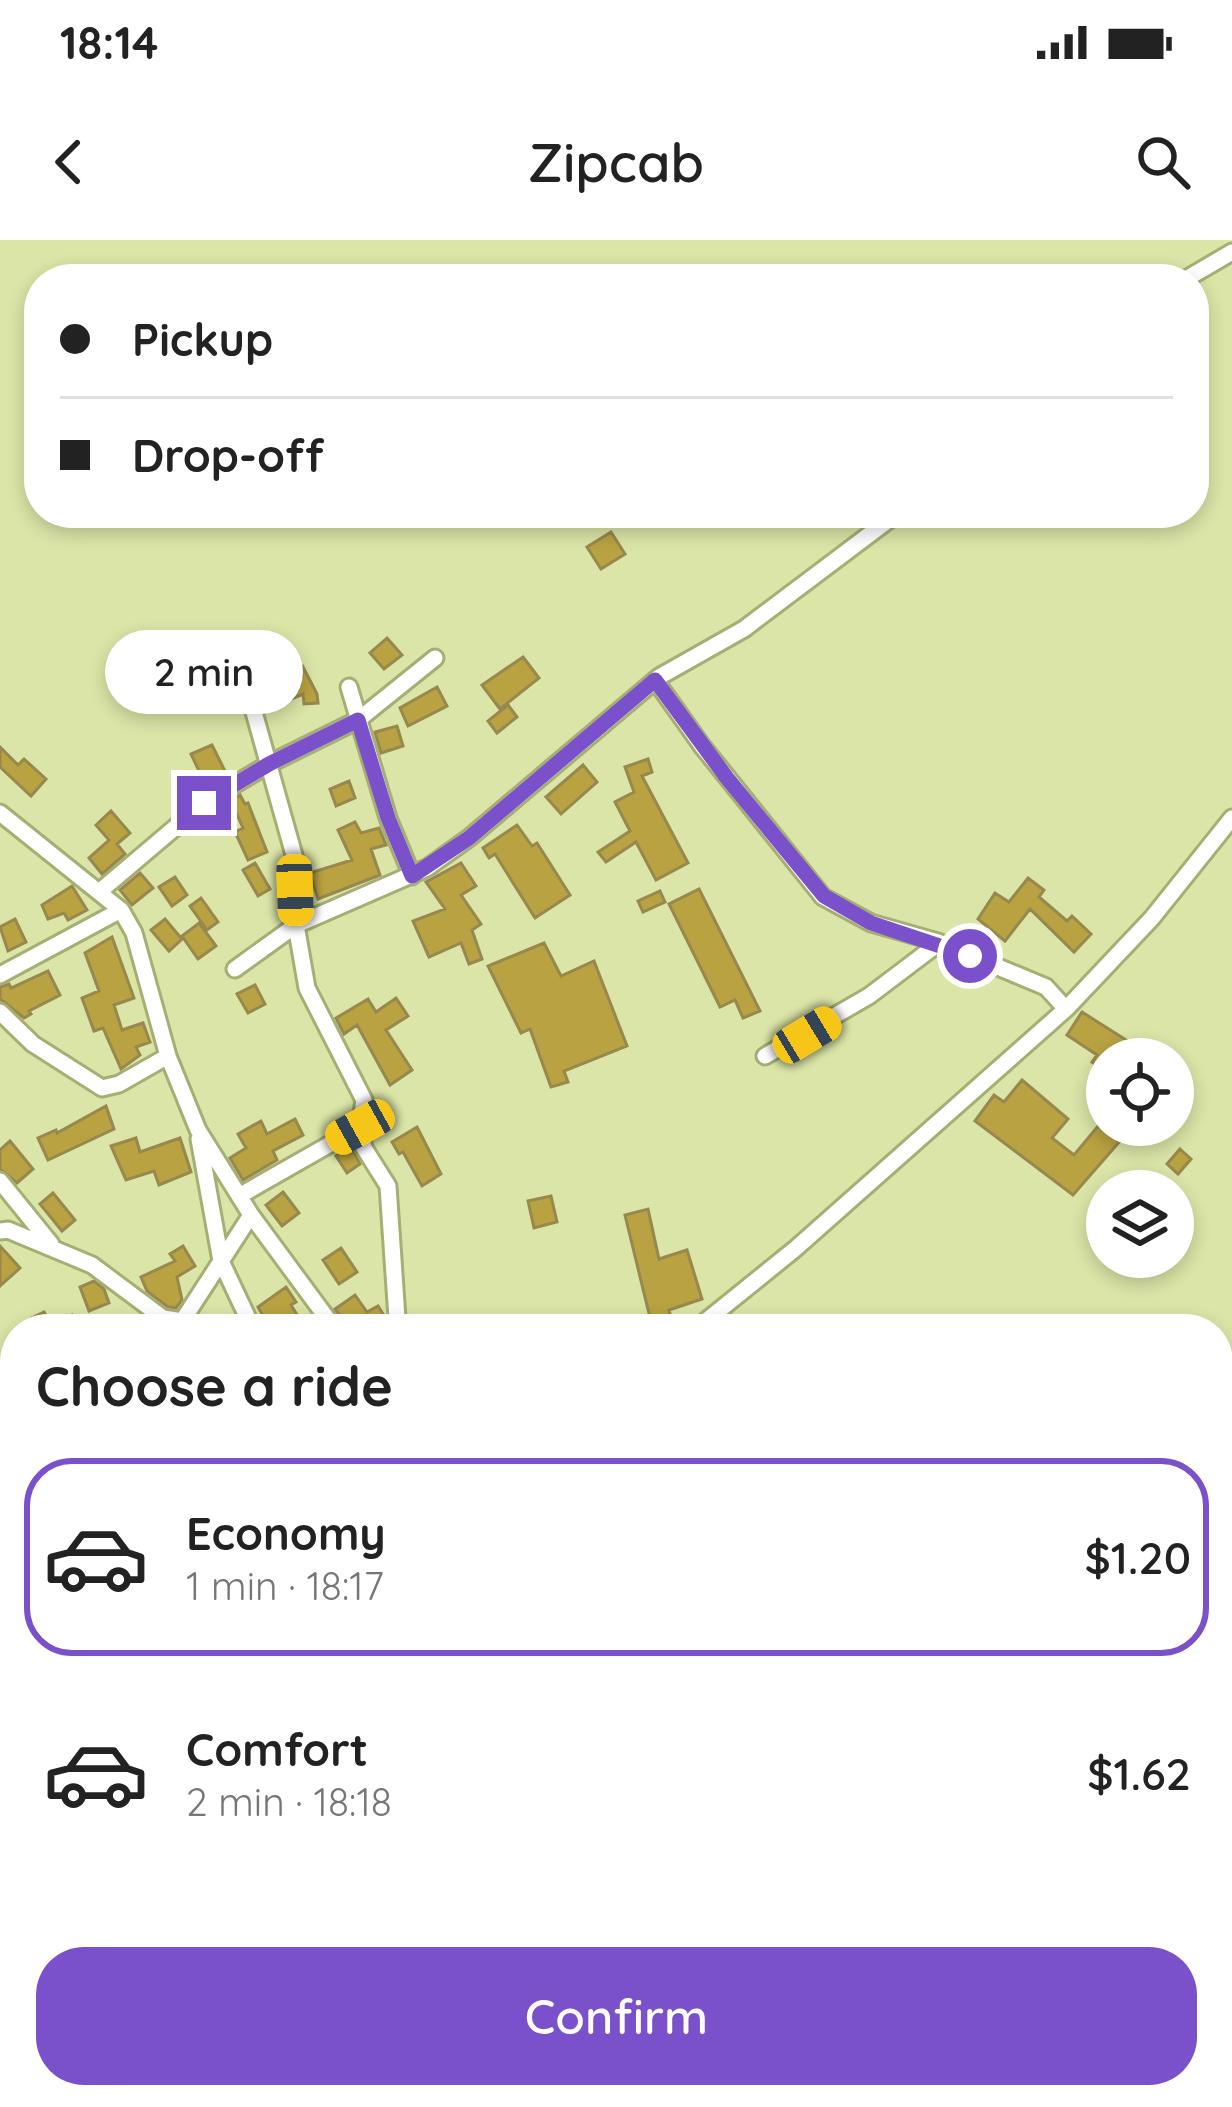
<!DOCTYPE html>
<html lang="en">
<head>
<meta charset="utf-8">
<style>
	body { margin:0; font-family:Quicksand,sans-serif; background:#f2f2f2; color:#222; height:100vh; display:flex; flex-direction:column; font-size:45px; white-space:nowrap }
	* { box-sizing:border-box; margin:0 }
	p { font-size:39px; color:#767676 }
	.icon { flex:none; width:66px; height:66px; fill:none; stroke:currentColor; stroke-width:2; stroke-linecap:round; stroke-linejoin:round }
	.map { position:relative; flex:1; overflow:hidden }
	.panel { position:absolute; left:0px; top:1074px; width:1233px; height:795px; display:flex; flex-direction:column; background:#fff; border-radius:48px 48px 0 0; box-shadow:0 6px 18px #0003 }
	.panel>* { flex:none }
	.hud { position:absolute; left:24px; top:24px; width:1185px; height:264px; border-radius:48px; box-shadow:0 6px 18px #0003; display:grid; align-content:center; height:264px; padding:0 36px; background:#fff }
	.buttons { position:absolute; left:1086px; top:798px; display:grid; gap:24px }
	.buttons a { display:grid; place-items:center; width:108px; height:108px; border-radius:50%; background:#fff; box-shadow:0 6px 18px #0003; font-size:60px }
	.end { position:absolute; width:54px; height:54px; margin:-27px; border:15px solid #7a51ca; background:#fff; box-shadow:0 0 0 6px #fff }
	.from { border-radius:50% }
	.bubble { position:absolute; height:84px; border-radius:42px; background:#fff; box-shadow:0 6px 18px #0003; font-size:39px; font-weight:600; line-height:84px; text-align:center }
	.car { position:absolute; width:36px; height:72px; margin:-36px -18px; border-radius:15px; box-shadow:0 0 9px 3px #0007; background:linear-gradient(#f5c518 24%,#345 0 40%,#f5c518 0 76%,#345 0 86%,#f5c518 0) }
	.hud b { display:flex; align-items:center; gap:42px; height:114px; font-size:45px }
	.hud b+b { border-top:3px solid #e0e0e0 }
	.hud i { width:30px; height:30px; background:#222 }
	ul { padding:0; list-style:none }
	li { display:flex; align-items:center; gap:36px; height:198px; margin:0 24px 18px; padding:0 12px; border:6px solid transparent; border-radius:48px }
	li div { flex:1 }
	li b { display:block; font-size:45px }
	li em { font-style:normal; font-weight:600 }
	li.selected { border-color:#7a51ca }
	li>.icon { width:108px; height:108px; stroke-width:1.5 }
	h2 { padding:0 36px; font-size:54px; line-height:144px }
	.cta { display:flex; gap:24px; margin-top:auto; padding:24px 36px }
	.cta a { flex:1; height:138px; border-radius:48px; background:#7a51ca; color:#fff; font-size:48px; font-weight:600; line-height:138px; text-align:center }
	.status { display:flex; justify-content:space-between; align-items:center; height:84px; padding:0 60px; background:#fff; direction:ltr }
	.status svg { height:33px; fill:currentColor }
	header { display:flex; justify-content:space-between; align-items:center; height:156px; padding:0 36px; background:#fff; font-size:54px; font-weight:600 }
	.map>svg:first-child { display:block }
	.building { fill:#b9a241; stroke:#97884d; stroke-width:3 }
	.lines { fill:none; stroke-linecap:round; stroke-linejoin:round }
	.minor-casing { stroke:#a6af73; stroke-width:21 }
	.minor { stroke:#fff; stroke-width:15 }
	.route { stroke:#7a51ca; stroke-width:15 }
</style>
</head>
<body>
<div class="status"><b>18:14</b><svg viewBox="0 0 49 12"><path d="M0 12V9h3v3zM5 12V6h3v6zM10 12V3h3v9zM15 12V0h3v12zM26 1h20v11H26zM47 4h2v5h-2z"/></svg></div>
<header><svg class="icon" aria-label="back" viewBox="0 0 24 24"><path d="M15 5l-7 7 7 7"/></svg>Zipcab<svg class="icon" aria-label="search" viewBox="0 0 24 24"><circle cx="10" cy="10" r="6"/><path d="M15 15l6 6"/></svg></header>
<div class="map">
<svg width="1232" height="1867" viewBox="0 0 1232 1867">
	<rect width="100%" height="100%" fill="#dbe5a7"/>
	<path class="building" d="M611,292L625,314L601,329L587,307Z
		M387,398L402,415L384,429L370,413Z
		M523,417L539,438L500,469L482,445Z
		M302,425L317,454L318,463L304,464L303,454L266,470L261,457L302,436Z
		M437,447L447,466L408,486L400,468Z
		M508,465L517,477L497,493L488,481Z
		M397,486L403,506L381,513L375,492Z
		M212,505L227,535L206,546L191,514Z
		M0,507L18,525L24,519L46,539L31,556L0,527Z
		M648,519L652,532L642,536L688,623L656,640L636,602L606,622L598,612L630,591L615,562L634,552L625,527Z
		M583,525L597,542L561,574L546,557Z
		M349,541L355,558L336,566L330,549Z
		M240,555L245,564L248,563L267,612L248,620L235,592L243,588L231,561Z
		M111,571L130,593L117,604L125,614L102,634L89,618L109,600L96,585Z
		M355,582L361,593L379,588L386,605L371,609L380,635L318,659L310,633L352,620L338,590Z
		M517,585L532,606L537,603L570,655L535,678L495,614L489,618L483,608Z
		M255,623L270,649L258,656L243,630Z
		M461,623L476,646L461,655L481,684L472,690L482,719L469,724L461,703L429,717L413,681L445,669L426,642Z
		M140,633L153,648L132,665L120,650Z
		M175,637L187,655L172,666L159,647Z
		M1028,638L1044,650L1039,657L1067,681L1072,676L1091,694L1074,712L1030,669L1005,701L978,679L995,653L1009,662Z
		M72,646L87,670L68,680L64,673L48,679L42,665Z
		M699,649L760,771L743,778L735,760L720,767L669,664Z
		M660,651L665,662L643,672L638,661Z
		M201,658L218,682L207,690L190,666Z
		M15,679L26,702L8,711L0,687Z
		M165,679L182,699L169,711L151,690Z
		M199,683L216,706L198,719L182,696Z
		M112,697L134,758L114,765L122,790L143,783L150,802L136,807L140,815L121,829L103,788L94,791L82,758L99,751L85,713Z
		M544,703L561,736L594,721L627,806L564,831L568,842L551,847L530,789L521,793L488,726Z
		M48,731L60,755L29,771L31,774L24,778L0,759V747L9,744L11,748Z
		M255,745L265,764L248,773L237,754Z
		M396,758L408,776L386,790L412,830L390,845L357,785L344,794L336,778L368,759L376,772Z
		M1082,772L1137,807L1129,819H1107V832L1092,822L1097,815L1067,795Z
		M1022,840L1068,879L1052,898L1074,915L1099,885H1134L1073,955L975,881L994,855L1004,862Z
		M106,866L114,889L48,920L38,898L56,890L57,893Z
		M295,879L303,895L273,911L277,920L243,940L230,918L246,908L238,894L261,881L267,894Z
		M417,887L441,934L422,946L403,912L399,914L392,902Z
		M136,898L140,912L180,898L191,932L159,945L154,931L126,940L111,906Z
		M10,901L33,929L17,943L0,929V910Z
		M351,906L360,924L347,933L336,916Z
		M1180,909L1191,919L1178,934L1167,924Z
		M283,952L299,973L282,986L266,965Z
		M53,953L75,980L62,991L40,964Z
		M551,956L557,982L534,988L528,961Z
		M648,969L659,1019L687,1010L702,1059L669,1070L672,1081L652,1086L625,975Z
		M0,1006L20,1028L0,1046Z
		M183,1006L195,1026L177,1037L182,1060L176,1068L168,1067L147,1051L141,1037L175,1021L170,1014Z
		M341,1008L357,1032L339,1044L323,1020Z
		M94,1041L104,1049L109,1063L89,1071L80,1047Z
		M286,1047L296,1062L291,1065L306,1089H270L258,1067Z
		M355,1055L367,1072L378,1066L385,1077L383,1086L353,1089L347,1080L345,1082L335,1069Z
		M44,1072L53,1088L72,1075L81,1089H38L32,1078Z
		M15,1118V1139L0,1146V1124Z"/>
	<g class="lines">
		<defs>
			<path id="minor" d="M1186,39L1232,12
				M655,440L702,506L823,657L871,683L938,702L1046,747L1066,769
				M349,447L388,578L412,636
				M252,465L294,615L296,685L307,748L364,860L360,887L364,908L388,946L397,1078L395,1089
				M0,573L121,670L134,693L168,816L198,890L251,975L335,1089
				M99,652L204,563L269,524L358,480L435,418
				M235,729L296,685L427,628L469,598L659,437L744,389L898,273
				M0,735L121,670
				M0,772L33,804L102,848L119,844L168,816
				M765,816L869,756L939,703
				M199,899L221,1021L253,1089
				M0,941L51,1004
				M239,956L360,887
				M0,991L8,990L92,1025L163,1078L183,1081
				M177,1089L251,975
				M696,1089L795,1009L1066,769L1152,678L1232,578
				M0,1235L15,1234
				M0,1512L15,1498
				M1218,1598L1232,1602
				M1172,1854L1180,1867
				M0,1855L10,1867"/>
		</defs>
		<use href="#minor" class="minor-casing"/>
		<use href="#minor" class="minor"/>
	</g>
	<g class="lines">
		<path class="route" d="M204,563L269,524L358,480L388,578L412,636L469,598L655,440L727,538L824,656L871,683L970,716"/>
	</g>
</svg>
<div class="buttons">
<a><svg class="icon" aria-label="locate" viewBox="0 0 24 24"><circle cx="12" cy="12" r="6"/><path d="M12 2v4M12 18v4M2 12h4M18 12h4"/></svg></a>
<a><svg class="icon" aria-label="layers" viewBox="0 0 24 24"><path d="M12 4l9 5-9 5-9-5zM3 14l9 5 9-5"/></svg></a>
</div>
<i class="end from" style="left:970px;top:716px"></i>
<i class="end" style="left:204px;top:563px"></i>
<div class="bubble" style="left:105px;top:390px;width:198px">2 min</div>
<i class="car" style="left:295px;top:650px;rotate:178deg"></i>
<i class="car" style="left:807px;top:795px;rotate:59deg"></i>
<i class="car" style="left:360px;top:887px;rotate:241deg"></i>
<div class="hud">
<b><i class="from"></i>Pickup</b>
<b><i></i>Drop-off</b>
</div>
<section class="panel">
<h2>Choose a ride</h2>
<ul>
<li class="selected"><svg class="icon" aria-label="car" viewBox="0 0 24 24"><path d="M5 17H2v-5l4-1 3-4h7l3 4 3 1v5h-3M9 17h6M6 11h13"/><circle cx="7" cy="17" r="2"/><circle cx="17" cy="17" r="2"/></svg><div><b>Economy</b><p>1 min · 18:17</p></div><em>$1.20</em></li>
<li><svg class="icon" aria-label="car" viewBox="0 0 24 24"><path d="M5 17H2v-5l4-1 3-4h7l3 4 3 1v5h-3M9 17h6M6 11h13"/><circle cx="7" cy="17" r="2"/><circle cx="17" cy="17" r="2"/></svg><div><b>Comfort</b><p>2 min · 18:18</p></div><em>$1.62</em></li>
</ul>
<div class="cta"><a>Confirm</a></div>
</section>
</div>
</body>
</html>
